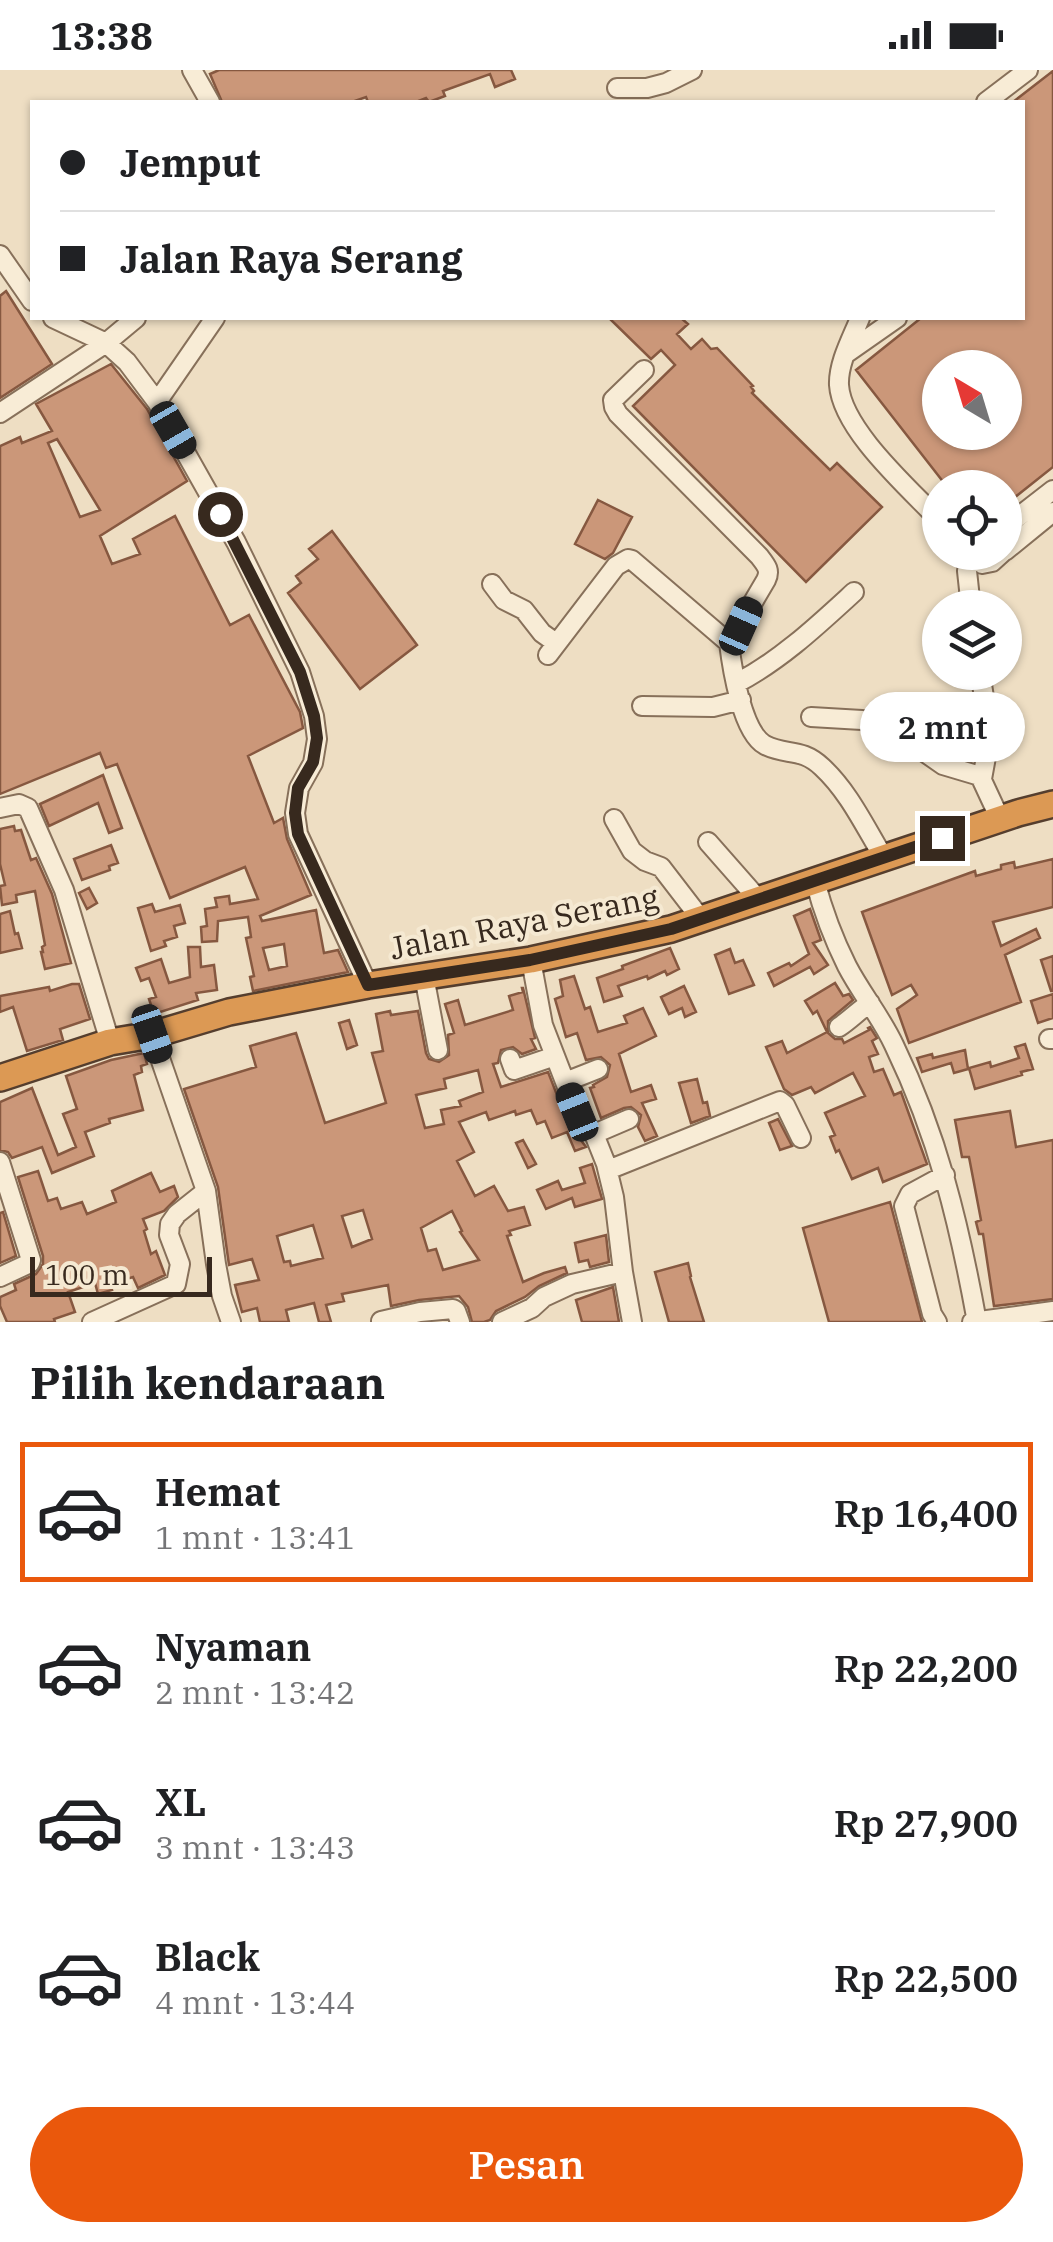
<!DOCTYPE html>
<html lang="id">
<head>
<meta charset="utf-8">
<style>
	body { margin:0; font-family:"IBM Plex Serif",serif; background:#f2f2f2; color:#202124; height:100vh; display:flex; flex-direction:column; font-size:38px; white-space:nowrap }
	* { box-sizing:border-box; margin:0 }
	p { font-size:32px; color:#757577 }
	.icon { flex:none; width:55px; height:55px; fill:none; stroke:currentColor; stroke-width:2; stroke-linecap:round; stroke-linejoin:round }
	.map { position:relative; height:1252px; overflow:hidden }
	.details { display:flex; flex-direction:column; background:#fff; flex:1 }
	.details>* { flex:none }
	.banner { position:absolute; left:30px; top:30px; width:995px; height:220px; border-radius:0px; box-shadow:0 2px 8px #0004; display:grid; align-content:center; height:220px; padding:0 30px; background:#fff }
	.needle { width:65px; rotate:322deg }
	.controls { position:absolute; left:922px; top:280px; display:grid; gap:20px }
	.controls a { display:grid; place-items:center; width:100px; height:100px; border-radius:50%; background:#fff; box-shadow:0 2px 8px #0004; font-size:50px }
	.scale { position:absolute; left:30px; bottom:25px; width:182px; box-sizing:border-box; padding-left:10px; border:5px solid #37291e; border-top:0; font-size:28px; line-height:35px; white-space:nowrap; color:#37291e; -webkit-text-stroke:8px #f5e9d2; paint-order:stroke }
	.end { position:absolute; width:45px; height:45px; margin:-22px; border:12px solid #37291e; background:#fff; box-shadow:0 0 0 5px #fff }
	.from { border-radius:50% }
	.bubble { position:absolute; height:70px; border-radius:35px; background:#fff; box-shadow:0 2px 8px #0004; font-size:32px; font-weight:600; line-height:70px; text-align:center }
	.car { position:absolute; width:30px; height:60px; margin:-30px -15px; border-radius:12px; box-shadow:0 0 8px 2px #0007; background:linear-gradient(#222 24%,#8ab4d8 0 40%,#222 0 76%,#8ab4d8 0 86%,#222 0) }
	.banner b { display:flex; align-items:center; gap:35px; height:95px; font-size:38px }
	.banner b+b { border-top:2px solid #e0e0e0 }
	.banner i { width:25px; height:25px; background:#202124 }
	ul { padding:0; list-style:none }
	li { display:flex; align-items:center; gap:30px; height:140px; margin:0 20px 15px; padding:0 10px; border:5px solid transparent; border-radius:0px }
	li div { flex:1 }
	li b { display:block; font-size:38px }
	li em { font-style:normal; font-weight:600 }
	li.on { border-color:#ea580c }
	li>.icon { width:90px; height:90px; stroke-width:1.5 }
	h2 { padding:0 30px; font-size:45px; line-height:120px }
	.action { display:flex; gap:20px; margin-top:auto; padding:20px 30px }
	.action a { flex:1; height:115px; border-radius:60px; background:#ea580c; color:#fff; font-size:40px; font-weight:600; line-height:115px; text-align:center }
	.status { display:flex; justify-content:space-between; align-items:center; height:70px; padding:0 50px; background:#fff; direction:ltr }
	.status svg { height:28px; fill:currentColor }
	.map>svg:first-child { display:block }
	.building { fill:#cb9779; stroke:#865840; stroke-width:2.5; fill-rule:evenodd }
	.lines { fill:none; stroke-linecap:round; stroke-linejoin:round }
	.minor-casing { stroke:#87705a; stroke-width:22 }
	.highway-casing { stroke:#553e2e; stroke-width:30 }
	.minor { stroke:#f8ecd6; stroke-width:18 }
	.highway { stroke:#dc9954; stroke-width:25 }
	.route { stroke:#37291e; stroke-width:12 }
	.labels { text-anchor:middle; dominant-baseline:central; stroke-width:8; stroke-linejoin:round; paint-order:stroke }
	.street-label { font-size:32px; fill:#37291e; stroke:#f5e9d2 }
</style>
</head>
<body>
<div class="status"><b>13:38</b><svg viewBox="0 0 49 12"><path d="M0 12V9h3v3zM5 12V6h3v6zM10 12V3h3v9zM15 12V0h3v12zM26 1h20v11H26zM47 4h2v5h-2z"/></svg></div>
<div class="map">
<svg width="1053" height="1252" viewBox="0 0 1053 1252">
	<rect width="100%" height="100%" fill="#eedec3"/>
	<path class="building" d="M219,0H511L515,9L495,17L490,4L443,21L445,26L429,32L426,28L416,32H368L366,27L352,32H222L210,4Z
		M1053,1V397L1005,435V418H948L856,300L921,248H1022V32H1013ZM940,298H1005V362H940Z
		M6,221L52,294L0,328V226Z
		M609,248H681L688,254L677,264L691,279L702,269L711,279L717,278L753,316L751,317L754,321L752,323L830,400L837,393L882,437L806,512L633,336L675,295L661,280L651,289Z
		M111,294L147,339L187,411L100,466L112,494L140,484L133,469L175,446L230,555L249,545L300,642L303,658L248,686L274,753L283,748L287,769L311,825L260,846L262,851L316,840L324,883L338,880L348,902L253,921L250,907L254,906L246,868L251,867L248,847L218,851L217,871L202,872L201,857L207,856L205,839L217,837L215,828L229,826L230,834L258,829L245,797L170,828L117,694L106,698L100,683L0,724V376L20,367L22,373L52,361L36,334ZM57,369L100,440L80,447L48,373ZM284,874L287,896L269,900L263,878Z
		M598,430L632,447L613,483L605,489L575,474Z
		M332,461L417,575L360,619L288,523L301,513L296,506L318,489L309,479Z
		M103,705L122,758L109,763L98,733L49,756L40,734Z
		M14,756L15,761L21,760L31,790L36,788L52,824L71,893L45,899L41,882H43L42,877L45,875L35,821L16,825L17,832L2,835L0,816L5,815L0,794V759Z
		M111,775L118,793L109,796L110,800L82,810L74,789Z
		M1053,789V837L993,852L1001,876L1036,859L1040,868L1005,885L1021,932L909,973L897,939L917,925L911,915L892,925L862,842L975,801L976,806L1001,799V795L1014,792L1015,798Z
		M89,818L97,833L87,839L79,823Z
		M152,834L155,842L180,835L185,853L174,856L177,867L164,871L166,876L151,881L138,838Z
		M810,839L821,870L813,873L828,895L814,904L810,897L774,916L768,903L789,893L791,896L809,884L794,846Z
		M10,841L15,864L18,863L22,878L0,883V844Z
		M188,877H200L201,897L214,895L217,920L196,923L198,930L154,944L149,929L156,927L149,908L141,911L136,898L161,889L169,913L190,907Z
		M670,878L679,899L667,905L665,901L648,909L647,906L618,916L622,926L604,932L597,908L623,899L622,896Z
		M730,879L735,893L743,890L754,915L729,924L715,885Z
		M1053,886V921H1051L1041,890Z
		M574,906L585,939L590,937L598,962L627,953L624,946L643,938L656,966L619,984L631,1022L651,1015L656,1029L642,1033L657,1066L645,1071L638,1057L641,1045L631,1037L624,1038L601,1048L590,1018L594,1017L593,1015L607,1007L610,995L601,987L586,990L577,963L566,967L555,929L563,926L560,910Z
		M835,913L843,926L849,924L853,930L828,951V963L835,969H842L844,973L869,960L868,958L870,957L877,968L872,971L878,984L869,987L874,1002L883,999L894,1025L901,1022L927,1094L883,1112L878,1098L852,1109L839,1080L836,1082L830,1067L835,1065L825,1043L865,1026L853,1003L815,1023L811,1017L792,1025L784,1019L766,977L782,971L787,983L827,962L817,941L813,944L805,931Z
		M72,914H79L90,949L60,959L63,970L27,981L13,937L0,942V926L49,917L50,921Z
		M684,916L696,942L685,947L682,938L669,944L661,927Z
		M522,918H523L535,968L531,969L536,979L522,984L513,977L501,980L498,993L493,994L501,1017L548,1002L568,1053L586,1077L575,1081L567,1062L552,1068L545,1051L537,1054L531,1040L516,1045L515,1041L489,1050L486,1042L459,1052L474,1082L457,1091L475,1126L494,1116L508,1141L524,1137L530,1155L509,1161L511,1165L507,1166L523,1212L544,1203L565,1197L567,1203L539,1216L525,1227L496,1241L490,1250L484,1252H472L468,1237L459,1226L419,1230L391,1236L388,1215L342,1224L344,1231L326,1235L331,1252H319L314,1233L286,1240L289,1252H260L257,1238L242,1242L235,1215L259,1210L252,1189L229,1195L218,1117L184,1019L256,997L250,976L296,963L325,1053L386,1033L372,983L383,981L376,944L390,941L391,945L418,941L426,983L429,989L439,992L449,985L448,965L454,963L445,934L458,930L465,955L513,940L509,926L523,922ZM478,1000L483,1022L459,1031L461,1036L441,1040L444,1054L425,1058L416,1025L446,1018L444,1009ZM363,1140L372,1169L352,1177L342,1146ZM452,1141L462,1161L460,1162L479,1190L443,1200L436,1179L428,1181L421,1158ZM313,1155L323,1188L291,1196L290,1191L284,1192L277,1166Z
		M1053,924V948L1038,953L1031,931Z
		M349,950L357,975L347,979L339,953Z
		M1025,974L1033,999L1021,1002L1022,1005L975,1019L969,998L990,992L991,997L1019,988L1015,977Z
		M965,980L968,999L954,1003L951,993L922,1002L917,988L932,984L933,988Z
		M144,983L147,994L141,996L142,1002L134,1005L143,1040L109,1049L110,1053L85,1062L94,1086L52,1103L42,1077L12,1088L8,1082L0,1080V1032L32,1018L58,1085L76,1077L63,1044L77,1039L66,1006L111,990Z
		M697,1009L703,1033L707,1032L710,1046L691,1053L679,1013Z
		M1010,1041L1016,1077L1053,1070V1229L994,1236L983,1164H979L976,1152L981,1150L969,1087H962L955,1050Z
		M778,1049L792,1076L780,1080L769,1053Z
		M523,1070L536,1094L528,1098L516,1073Z
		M592,1094L602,1129L575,1137L572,1128L546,1139L537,1120L558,1111L562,1120L585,1113L580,1098Z
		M38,1101L48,1131L57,1128L61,1139L82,1132L87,1144L116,1132L112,1121L151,1103L160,1122L174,1116L178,1127L164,1141L143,1149L147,1159L144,1161L151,1184L156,1181L165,1205L138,1218L133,1207L110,1214L112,1220L98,1224L95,1213L68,1222L75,1242L54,1249L55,1252H7L0,1236V1227L16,1220L14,1214L36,1204L43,1194V1186L18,1107Z
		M890,1132L922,1252H829L803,1158Z
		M3,1142L16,1186L0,1193V1143Z
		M606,1165L609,1192L590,1197L588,1190L579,1192L575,1173Z
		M688,1193L691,1206L690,1207L704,1252H669L655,1202Z
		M613,1217L619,1252H582L576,1230Z"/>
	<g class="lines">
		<defs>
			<path id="minor" d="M192,0L210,32
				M617,18H647L666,13L692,0
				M986,32L1028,0
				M0,185L32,231
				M53,248L106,273L136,248
				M215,248L157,332L236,472L300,602L314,646L317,669L313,693L299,718L295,743L298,764L368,915
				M860,248C852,268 838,293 839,315C842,360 910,419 940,451
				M847,283L897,248
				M644,300L613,330L614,337L618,344L759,486C766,495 771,500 766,510L729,573C732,598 742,662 765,675C786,686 801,677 822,697C849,722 865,757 884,788
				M0,343L106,273L127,292L157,332
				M1005,457L1053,420
				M1005,481L1053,442
				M968,482L982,494L992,492L1003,482
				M492,514L504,530L524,540L542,563L556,573
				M971,538L967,501L970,485L973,482
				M548,585L616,496L628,489L632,490L729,573
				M980,602L990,665L982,709
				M737,613C781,590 818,555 854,522
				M642,636L713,637L741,630
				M811,647L862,650L877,654L894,661L943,695L980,706L1000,749
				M0,738L19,734L28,738L64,820L110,972
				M614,749L632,781L645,791L661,797L701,849
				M708,772L759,830
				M815,811C823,841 833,868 847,896C861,923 881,947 894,975C938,1066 959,1153 977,1252
				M424,906L438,980
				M839,957C851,949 858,941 870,933
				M152,965L206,1121L216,1194L222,1226L231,1252
				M1049,969H1053
				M510,989L514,1000L555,986
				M565,1012L598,999
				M594,1064L629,1049
				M0,1092L31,1190L30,1193L0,1207
				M608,1100L780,1031L785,1035L801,1068
				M623,1202L632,1252
				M381,1251L420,1242L453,1239L456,1241L460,1252
				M92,1252L176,1214L180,1194L169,1165L170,1154L177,1144L206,1121
				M502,1252L532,1238L544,1227L572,1214L623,1202L614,1127L606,1094L594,1064L579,1048L543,955L531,890
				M937,1252L932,1244L904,1136L910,1124L945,1105
				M972,1252L1053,1241"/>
			<path id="highway" d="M0,1008L110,972L152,965L229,942L368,915L531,890L671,859L1018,743L1053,734"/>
		</defs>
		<use href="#minor" class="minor-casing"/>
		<use href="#highway" class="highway-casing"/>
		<use href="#minor" class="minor"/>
		<use href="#highway" class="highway"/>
	</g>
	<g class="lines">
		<path class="route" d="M220,444L300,602L314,646L317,668L313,692L298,718L295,743L298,764L368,915L530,890L671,859L942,768"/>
	</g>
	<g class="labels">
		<g class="street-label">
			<text transform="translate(524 852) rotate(-11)">Jalan Raya Serang</text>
		</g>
	</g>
</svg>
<div class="controls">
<a><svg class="needle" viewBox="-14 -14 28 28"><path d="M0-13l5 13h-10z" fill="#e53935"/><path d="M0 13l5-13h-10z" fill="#757577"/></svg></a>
<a><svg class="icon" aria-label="locate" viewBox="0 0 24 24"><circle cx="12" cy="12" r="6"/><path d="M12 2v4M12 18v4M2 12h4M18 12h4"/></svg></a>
<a><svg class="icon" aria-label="layers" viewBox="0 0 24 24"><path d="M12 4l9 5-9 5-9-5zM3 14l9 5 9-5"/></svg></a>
</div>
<div class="scale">100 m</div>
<i class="end from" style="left:220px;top:444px"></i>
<i class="end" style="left:942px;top:768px"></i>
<div class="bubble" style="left:860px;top:622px;width:165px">2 mnt</div>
<i class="car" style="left:173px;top:360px;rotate:150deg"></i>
<i class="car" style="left:741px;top:556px;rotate:24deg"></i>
<i class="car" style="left:152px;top:964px;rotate:161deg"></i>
<i class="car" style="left:577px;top:1042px;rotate:338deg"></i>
<div class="banner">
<b><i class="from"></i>Jemput</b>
<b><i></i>Jalan Raya Serang</b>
</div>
</div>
<section class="details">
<h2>Pilih kendaraan</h2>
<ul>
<li class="on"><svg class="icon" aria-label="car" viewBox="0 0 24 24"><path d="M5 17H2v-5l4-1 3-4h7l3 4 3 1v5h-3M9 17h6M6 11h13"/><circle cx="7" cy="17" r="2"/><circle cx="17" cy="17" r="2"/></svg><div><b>Hemat</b><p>1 mnt · 13:41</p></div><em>Rp 16,400</em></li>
<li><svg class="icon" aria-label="car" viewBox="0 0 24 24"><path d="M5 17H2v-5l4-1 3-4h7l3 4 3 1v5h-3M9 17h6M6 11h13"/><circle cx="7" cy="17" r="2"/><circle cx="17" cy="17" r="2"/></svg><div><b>Nyaman</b><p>2 mnt · 13:42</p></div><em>Rp 22,200</em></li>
<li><svg class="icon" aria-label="car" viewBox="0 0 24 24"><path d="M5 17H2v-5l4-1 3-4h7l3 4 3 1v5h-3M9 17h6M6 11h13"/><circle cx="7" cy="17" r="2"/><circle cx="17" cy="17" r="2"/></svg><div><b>XL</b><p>3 mnt · 13:43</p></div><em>Rp 27,900</em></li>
<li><svg class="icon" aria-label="car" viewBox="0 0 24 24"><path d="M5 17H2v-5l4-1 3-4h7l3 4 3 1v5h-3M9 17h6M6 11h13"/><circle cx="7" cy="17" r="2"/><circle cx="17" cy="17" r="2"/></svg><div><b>Black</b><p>4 mnt · 13:44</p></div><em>Rp 22,500</em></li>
</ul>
<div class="action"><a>Pesan</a></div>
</section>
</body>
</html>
